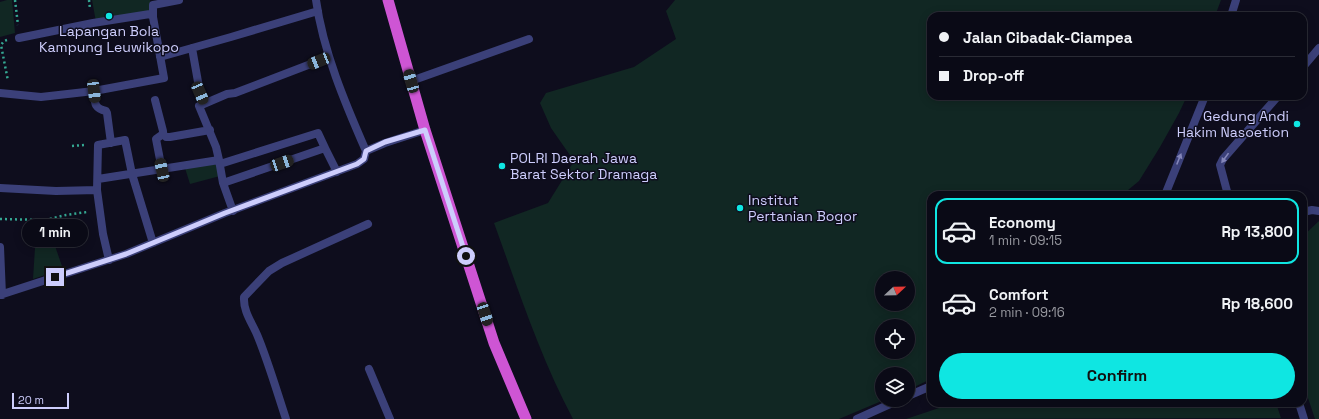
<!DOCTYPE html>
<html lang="en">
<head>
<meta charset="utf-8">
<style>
	body { margin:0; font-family:"Space Grotesk",sans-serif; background:#13131f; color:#f1f3f6; height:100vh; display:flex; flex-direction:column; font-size:15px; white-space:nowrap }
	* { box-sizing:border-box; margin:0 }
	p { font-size:13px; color:#999aa1 }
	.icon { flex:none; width:22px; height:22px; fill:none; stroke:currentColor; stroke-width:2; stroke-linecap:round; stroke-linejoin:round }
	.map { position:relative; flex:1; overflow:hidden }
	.details { position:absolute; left:927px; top:191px; width:380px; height:216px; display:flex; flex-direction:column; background:#0a0a16; border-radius:12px; box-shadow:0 2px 10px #0003,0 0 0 1px #2a2b35 }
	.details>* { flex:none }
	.guide { position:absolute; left:927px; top:12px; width:380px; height:88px; border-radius:12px; box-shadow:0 2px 10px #0003,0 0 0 1px #2a2b35; display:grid; align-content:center; height:88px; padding:0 12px; background:#0a0a16 }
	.needle { width:26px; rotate:68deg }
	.buttons { position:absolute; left:875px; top:271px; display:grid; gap:8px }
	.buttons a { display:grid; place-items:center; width:40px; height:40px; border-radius:50%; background:#0a0a16; box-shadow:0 2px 10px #0003,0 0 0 1px #2a2b35; font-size:20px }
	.scale { position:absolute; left:12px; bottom:10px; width:57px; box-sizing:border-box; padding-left:4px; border:2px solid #cdcdfc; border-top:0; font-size:11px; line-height:14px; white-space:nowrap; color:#cdcdfc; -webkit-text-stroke:3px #0e0d1d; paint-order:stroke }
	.end { position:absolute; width:18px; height:18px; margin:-9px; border:5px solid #cdcdfc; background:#111; box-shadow:0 0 0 2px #111 }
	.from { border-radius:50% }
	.bubble { position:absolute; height:28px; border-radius:14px; background:#0a0a16; box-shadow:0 2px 10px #0003,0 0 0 1px #2a2b35; font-size:13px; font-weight:700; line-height:28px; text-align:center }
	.car { position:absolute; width:12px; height:24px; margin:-12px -6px; border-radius:5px; box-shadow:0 0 3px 1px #0007; background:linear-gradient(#222 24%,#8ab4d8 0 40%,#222 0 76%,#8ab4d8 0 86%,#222 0) }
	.guide b { display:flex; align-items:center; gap:14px; height:38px; font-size:15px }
	.guide b+b { border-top:1px solid #2a2b35 }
	.guide i { width:10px; height:10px; background:#f1f3f6 }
	ul { padding:7px 0 0; list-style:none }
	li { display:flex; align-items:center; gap:12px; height:66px; margin:0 8px 6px; padding:0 4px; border:2px solid transparent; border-radius:12px }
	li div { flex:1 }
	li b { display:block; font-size:15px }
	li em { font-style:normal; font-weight:700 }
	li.current { border-color:#0fe6e2 }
	li>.icon { width:36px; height:36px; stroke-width:1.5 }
	.action { display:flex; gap:8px; margin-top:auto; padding:8px 12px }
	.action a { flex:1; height:46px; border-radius:24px; background:#0fe6e2; color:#111; font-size:16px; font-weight:700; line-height:46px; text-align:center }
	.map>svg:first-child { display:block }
	.green { fill:#112723; fill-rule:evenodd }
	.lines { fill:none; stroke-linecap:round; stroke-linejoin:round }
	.path { stroke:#35a893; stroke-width:2.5; stroke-dasharray:2 3; stroke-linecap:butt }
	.service { stroke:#3b4079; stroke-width:8 }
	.minor { stroke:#3b4079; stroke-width:8 }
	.trunk { stroke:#ce55d4; stroke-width:11 }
	.oneway { fill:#8486ba }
	.route { stroke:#cdcdfc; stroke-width:5 }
	.poi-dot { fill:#0fe6e2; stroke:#0e0d1d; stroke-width:1.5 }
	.labels { text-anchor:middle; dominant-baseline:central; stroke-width:3; stroke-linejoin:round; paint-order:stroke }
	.poi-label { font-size:14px; fill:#cdcdfc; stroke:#0e0d1d; text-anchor:start }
</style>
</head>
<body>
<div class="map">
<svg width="1319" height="419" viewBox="0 0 1319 419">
	<rect width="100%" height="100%" fill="#0e0d1d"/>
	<path class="green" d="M7,0H12L15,33L0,37V2Z
		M92,0H150L152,11L96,22Z
		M675,0H1221L1215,16H931V96H1187L1179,113L1160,147L1139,181L1122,195H931V379L908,390V374H882V400H884L839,419H573C540,357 518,289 494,223L548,203L574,161L551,128L540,103L546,93L634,67L676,39L666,11ZM882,278H908V304H882ZM882,326H908V352H882Z
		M216,162L220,176L190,184L185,168Z
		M1319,221V419H1315L1303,383V236Z
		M54,243L63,269L33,279L35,248Z
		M954,403H1276L1281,418L906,419Z"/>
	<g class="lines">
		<path class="path" d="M15,0L18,25
			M89,0L90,9
			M7,40L4,41L1,45L8,81
			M72,146L85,145
			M0,219L45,220L66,215L87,212"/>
		<path class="service" d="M1231,16L1236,0
			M1303,67L1319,48
			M411,81L529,39
			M1165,195L1205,96
			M1228,195L1220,165L1223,159L1278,96
			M1303,212L1312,210L1319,211
			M369,369L390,419
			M908,396L931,386
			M1299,403L1304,419
			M286,419C277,392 269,364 258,337C253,324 243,312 244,297L269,271L282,263L368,224
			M857,419L899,400"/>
		<path class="minor" d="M316,0C323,51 345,103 366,151L385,143L425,130
			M153,17V5L179,0
			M192,48L200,93L205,103
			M160,57L231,37L318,11
			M94,91C95,102 93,108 106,111L107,113L111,143
			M0,93L41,97L94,91L164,78L153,17L150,14L93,23L19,38
			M155,100L163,131V134L156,139L162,170
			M163,134L166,137H170L210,130
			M219,160L216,147L199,106L227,94L235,93L329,57
			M220,164L318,133L325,148
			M98,179L219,160L223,183L233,211
			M223,183L325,148L337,172
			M0,188L56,191L97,190
			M0,247L2,295
			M109,260L103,234L97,190L98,145L125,140L132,174L153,243
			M0,295L126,254L225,213L357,164L364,159L366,151"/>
		<path class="trunk" d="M388,0L425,130L494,343L526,419"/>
	</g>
	<defs><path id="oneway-solid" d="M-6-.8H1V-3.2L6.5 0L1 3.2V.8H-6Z"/></defs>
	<g class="oneway">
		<use href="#oneway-solid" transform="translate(1225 158) rotate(126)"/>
		<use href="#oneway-solid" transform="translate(1179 159) rotate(-68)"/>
	</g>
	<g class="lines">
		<path class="route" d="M55,277L126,254L225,213L357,164L364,159L366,151L385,142L425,130L466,256"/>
	</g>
	<g class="poi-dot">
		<circle cx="109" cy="16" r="4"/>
		<circle cx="1297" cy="124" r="4"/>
		<circle cx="502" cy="166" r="4"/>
		<circle cx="740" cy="208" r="4"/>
	</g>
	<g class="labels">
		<g class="poi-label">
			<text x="109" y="31" text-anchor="middle">Lapangan Bola<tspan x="109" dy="16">Kampung Leuwikopo</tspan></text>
			<text x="1289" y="116" text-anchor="end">Gedung Andi<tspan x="1289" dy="16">Hakim Nasoetion</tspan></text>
			<text x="510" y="158">POLRI Daerah Jawa<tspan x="510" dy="16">Barat Sektor Dramaga</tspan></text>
			<text x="748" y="200">Institut<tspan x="748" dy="16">Pertanian Bogor</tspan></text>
		</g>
	</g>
</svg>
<div class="buttons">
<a><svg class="needle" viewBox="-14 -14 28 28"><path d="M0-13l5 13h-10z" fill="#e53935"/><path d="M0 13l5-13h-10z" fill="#999aa1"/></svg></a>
<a><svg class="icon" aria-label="locate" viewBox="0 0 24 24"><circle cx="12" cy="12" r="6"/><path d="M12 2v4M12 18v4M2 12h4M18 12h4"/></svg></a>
<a><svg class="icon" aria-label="layers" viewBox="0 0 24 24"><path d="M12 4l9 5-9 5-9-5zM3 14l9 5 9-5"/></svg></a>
</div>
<div class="scale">20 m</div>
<i class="end from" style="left:466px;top:256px"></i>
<i class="end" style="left:55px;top:277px"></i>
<div class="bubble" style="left:22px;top:219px;width:66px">1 min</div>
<i class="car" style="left:319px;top:61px;rotate:248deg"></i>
<i class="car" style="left:411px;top:81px;rotate:344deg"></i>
<i class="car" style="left:94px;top:91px;rotate:173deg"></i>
<i class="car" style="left:200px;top:93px;rotate:157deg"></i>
<i class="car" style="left:282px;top:163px;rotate:71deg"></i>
<i class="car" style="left:162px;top:170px;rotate:348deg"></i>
<i class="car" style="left:485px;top:314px;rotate:162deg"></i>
<div class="guide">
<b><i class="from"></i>Jalan Cibadak-Ciampea</b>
<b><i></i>Drop-off</b>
</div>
<section class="details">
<ul>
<li class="current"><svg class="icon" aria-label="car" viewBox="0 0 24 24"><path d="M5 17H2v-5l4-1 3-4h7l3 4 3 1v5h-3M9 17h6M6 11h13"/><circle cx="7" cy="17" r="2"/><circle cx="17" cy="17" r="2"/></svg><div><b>Economy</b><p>1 min · 09:15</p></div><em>Rp 13,800</em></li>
<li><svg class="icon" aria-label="car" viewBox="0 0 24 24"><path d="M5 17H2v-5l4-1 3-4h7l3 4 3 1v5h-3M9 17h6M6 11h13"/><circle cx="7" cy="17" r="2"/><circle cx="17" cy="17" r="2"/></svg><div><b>Comfort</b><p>2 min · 09:16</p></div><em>Rp 18,600</em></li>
</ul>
<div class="action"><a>Confirm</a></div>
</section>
</div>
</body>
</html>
